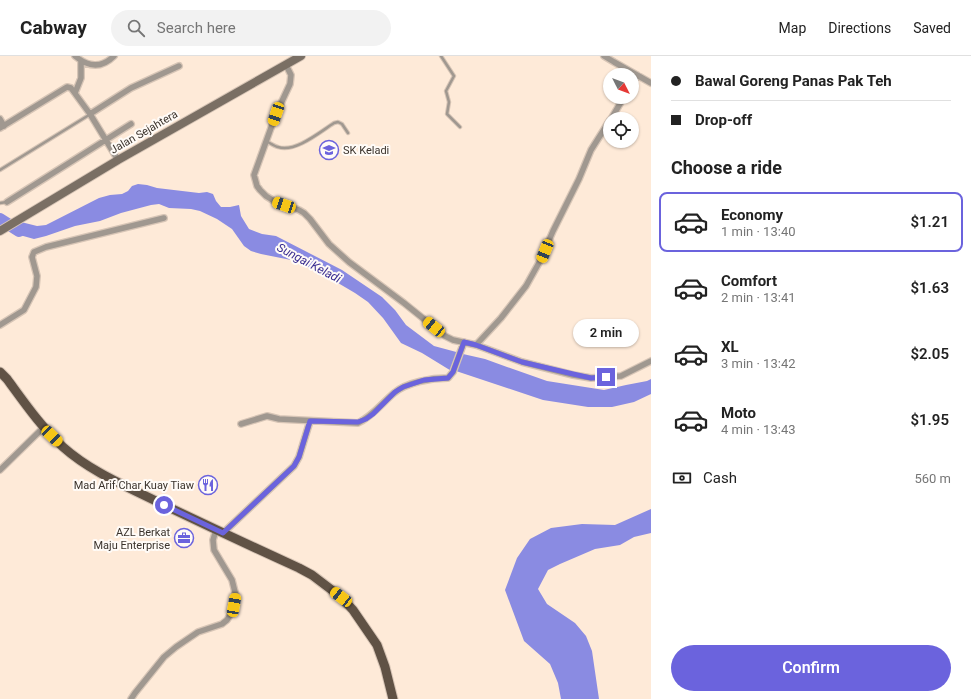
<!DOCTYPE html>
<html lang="en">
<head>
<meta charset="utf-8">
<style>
	body { margin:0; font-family:Roboto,sans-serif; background:#f2f2f2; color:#222; height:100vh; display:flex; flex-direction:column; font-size:15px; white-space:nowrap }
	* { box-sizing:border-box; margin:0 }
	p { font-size:13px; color:#767676 }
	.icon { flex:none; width:22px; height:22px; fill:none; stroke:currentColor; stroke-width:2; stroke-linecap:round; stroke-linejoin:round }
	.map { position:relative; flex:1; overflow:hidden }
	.sheet { display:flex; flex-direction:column; background:#fff; width:320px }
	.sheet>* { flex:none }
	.hud { display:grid; align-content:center; height:88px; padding:0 20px; background:#fff }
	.needle { width:26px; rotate:132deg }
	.tools { position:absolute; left:603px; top:12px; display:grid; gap:8px }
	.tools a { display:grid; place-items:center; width:36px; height:36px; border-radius:50%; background:#fff; box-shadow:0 1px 3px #0004; font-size:20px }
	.end { position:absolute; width:18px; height:18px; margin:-9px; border:5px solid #6b63dd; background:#fff; box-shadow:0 0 0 2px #fff }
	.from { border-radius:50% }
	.bubble { position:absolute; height:28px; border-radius:14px; background:#fff; box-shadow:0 1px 3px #0004; font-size:13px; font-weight:600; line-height:28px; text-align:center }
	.car { position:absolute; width:12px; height:24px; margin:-12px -6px; border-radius:5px; box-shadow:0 0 3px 1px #0007; background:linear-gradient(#f5c518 24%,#345 0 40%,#f5c518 0 76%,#345 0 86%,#f5c518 0) }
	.hud b { display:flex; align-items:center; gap:14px; height:38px; font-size:15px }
	.hud b+b { border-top:1px solid #e0e0e0 }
	.hud i { width:10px; height:10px; background:#222 }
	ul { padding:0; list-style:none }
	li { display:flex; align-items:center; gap:12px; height:60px; margin:0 8px 6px; padding:0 12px; border:2px solid transparent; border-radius:8px }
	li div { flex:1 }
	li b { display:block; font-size:15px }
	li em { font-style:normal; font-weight:600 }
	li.active { border-color:#6b63dd }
	li>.icon { width:36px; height:36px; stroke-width:1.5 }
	h2 { padding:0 20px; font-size:18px; line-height:48px }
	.pay { display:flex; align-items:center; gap:10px; height:44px; padding:0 20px; font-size:15px }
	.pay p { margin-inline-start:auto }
	.action { display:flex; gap:8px; margin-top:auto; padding:8px 20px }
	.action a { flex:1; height:46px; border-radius:24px; background:#6b63dd; color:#fff; font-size:16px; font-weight:600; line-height:46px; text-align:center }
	header { display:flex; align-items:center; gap:24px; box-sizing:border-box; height:56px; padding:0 20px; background:#fff; border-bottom:1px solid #e0e0e0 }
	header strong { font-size:19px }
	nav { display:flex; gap:22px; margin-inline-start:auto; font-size:14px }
	.search { width:280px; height:36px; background:#f2f2f2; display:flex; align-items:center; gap:10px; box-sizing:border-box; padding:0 14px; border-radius:22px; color:#767676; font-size:15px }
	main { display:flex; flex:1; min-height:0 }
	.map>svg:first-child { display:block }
	.water { fill:#8a8be2 }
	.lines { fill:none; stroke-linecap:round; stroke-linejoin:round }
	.river { stroke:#8a8be2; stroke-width:12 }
	.service-casing { stroke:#d7c5b6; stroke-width:4.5 }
	.minor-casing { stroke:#d7c5b6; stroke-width:8 }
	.secondary-casing { stroke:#d7c5b6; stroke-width:10 }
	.primary-casing { stroke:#d7c5b6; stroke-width:11 }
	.service { stroke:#a09890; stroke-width:2.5 }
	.minor { stroke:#a09890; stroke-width:5.5 }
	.secondary { stroke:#7a6f64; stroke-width:8 }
	.primary { stroke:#605245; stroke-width:9 }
	.route { stroke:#6b63dd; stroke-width:5 }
	.labels { text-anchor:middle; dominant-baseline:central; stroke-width:4; stroke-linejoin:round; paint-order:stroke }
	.street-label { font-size:11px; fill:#3b332c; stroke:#fffbf7 }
	.poi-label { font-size:11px; fill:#3b332c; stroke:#fffbf7; text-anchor:end }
	.water-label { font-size:12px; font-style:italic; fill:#3a2d91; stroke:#fffbf7 }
</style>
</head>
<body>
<header>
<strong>Cabway</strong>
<div class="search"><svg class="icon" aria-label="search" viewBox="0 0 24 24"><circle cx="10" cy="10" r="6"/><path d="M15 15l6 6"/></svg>Search here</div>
<nav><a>Map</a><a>Directions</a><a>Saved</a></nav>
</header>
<main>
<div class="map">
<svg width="651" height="643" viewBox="0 0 651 643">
	<rect width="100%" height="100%" fill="#feead8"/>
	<path class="water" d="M138,128L147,129L157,132L199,137L207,136L213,138L216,145L221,151H230L239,149L241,160L249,173L262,178L276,180L342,214L382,241L395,254L406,269L434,290L460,297L453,316L422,297L401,287L383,262L368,246L355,237L321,217L296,205L261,198L251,195L244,190L232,173L217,163L200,155L191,153L169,152L159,148L151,149L121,157L100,165L75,170L46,180L34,183L16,178L10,174L21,166L37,170L46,169L99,142L110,139L122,138L128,135L132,130Z
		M463,298L485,303L507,311L547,325L604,334L626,329L647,325L651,323V338L634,346L612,351H588L543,344L456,315Z
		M651,453V477L634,481L620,489L595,493L560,508L548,514L538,533L547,548L575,567L586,580L592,595L599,643H561L558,627L550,608L524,585L505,534L517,502L530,483L551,472L582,468L615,469Z"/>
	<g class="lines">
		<path class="river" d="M0,163L19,175"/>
		<defs>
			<path id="service" d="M441,0L454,20L446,35L449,46L447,58L460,71
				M266,85C270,87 274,90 278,91C295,97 320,76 334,67L338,66L342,68L348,77
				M0,114L89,59
				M0,147L7,146"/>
			<path id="minor" d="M75,0C88,11 101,13 114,0
				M604,0L614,6L651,27
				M286,9L291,19L290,28L276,58L254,119L257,130L260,134L266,140L274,145L299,154L304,157L310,163L329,188L349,206L404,247L445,280L453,284L476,289L522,306L573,319L591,322L621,320L651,305
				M632,27L637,19
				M75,37L81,22V6
				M90,58L131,32L179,10
				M0,63L4,70
				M611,63L624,41
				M0,72L67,31L71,32L90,58L118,104
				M7,146L131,68
				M0,269L24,254L36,231L37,220L32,201L34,196L46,191L164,162
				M476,289L501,262L526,230L540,205L553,175L579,123L591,94L610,64
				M241,368L267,360L279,363L358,367C373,360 382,347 394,337C407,326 432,322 448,322L453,316L464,286
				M0,414L44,371
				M223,477L294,410L299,401L310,365
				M131,643L135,637L164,601L176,591L198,576L222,568L227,564L232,556L236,540L232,524L214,494L213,484L216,474"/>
			<path id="secondary" d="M0,175L118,104L301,0"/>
			<path id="primary" d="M0,316L7,323C24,346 41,371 63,391C91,416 128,431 162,448C208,470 253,491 299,512L312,519L341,541L353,554L377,589L385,611L393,643"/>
		</defs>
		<use href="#service" class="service-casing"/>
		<use href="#minor" class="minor-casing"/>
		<use href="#secondary" class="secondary-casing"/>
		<use href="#primary" class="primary-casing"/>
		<use href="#service" class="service"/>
		<use href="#minor" class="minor"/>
		<use href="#secondary" class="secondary"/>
		<use href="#primary" class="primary"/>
	</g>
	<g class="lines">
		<path class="route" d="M164,449L223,477L294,410L299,401L310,365L358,366L366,363L373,358L395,336L403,331L424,324L448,322L453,316L464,286L476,289L522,306L573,318L591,322L606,321"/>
	</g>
	<defs>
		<symbol id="school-ring" viewBox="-11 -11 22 22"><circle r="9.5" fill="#fffbf7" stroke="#6b63dd" stroke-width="1.5"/><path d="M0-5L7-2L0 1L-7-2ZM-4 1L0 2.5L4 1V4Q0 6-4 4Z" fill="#6b63dd"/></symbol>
		<symbol id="restaurant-ring" viewBox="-11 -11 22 22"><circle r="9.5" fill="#fffbf7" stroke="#6b63dd" stroke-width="1.5"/><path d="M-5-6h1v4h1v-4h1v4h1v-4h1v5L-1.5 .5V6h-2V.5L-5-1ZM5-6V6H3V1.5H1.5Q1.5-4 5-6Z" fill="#6b63dd"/></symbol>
		<symbol id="office-ring" viewBox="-11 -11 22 22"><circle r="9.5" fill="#fffbf7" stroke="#6b63dd" stroke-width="1.5"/><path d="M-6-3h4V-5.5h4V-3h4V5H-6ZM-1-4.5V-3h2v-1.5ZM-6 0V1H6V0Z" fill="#6b63dd"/></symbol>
	</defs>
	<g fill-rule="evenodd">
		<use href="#school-ring" x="318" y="83" width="22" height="22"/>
		<use href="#restaurant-ring" x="197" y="418" width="22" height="22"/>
		<use href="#office-ring" x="173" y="471" width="22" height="22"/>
	</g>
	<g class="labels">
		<g class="street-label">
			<text transform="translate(144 76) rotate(-30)">Jalan Sejahtera</text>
		</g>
		<g class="poi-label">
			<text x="343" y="94" text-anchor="start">SK Keladi</text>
			<text x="194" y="429">Mad Arif Char Kuay Tiaw</text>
			<text x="170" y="476">AZL Berkat<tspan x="170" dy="13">Maju Enterprise</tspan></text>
		</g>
		<g class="water-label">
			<text transform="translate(309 207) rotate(28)">Sungai Keladi</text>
		</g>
	</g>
</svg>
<div class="tools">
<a><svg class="needle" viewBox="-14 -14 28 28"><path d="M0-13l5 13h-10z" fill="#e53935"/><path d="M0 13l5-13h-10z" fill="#767676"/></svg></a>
<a><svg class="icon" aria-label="locate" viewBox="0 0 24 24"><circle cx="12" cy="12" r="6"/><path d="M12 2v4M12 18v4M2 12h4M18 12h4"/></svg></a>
</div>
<i class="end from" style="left:164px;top:449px"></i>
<i class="end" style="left:606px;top:321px"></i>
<div class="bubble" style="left:573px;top:263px;width:66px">2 min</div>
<i class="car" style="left:276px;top:58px;rotate:199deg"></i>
<i class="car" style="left:284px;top:149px;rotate:289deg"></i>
<i class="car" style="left:545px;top:195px;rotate:202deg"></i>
<i class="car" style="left:434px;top:271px;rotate:309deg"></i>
<i class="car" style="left:52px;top:380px;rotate:134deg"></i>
<i class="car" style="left:341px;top:541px;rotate:308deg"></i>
<i class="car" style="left:234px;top:549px;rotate:10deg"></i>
</div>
<section class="sheet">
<div class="hud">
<b><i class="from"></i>Bawal Goreng Panas Pak Teh</b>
<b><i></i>Drop-off</b>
</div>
<h2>Choose a ride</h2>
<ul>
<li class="active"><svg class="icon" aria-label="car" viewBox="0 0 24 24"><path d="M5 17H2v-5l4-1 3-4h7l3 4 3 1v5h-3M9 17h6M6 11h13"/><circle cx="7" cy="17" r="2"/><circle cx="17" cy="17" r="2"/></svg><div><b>Economy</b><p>1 min · 13:40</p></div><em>$1.21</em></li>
<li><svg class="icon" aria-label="car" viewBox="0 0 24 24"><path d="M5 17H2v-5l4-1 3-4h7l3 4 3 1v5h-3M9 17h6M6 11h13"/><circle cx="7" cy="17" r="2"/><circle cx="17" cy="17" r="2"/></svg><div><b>Comfort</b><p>2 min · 13:41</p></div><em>$1.63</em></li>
<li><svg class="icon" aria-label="car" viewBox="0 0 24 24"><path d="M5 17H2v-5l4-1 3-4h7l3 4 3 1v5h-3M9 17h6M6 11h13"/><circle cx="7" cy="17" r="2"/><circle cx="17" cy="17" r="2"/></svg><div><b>XL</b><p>3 min · 13:42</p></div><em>$2.05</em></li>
<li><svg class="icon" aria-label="car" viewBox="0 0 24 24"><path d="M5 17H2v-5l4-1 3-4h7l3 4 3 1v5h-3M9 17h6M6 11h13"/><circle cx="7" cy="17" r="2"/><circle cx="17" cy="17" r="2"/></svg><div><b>Moto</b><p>4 min · 13:43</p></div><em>$1.95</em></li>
</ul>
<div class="pay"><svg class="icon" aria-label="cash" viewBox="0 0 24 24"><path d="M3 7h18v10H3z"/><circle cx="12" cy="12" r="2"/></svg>Cash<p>560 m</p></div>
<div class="action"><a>Confirm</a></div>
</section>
</main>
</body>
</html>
